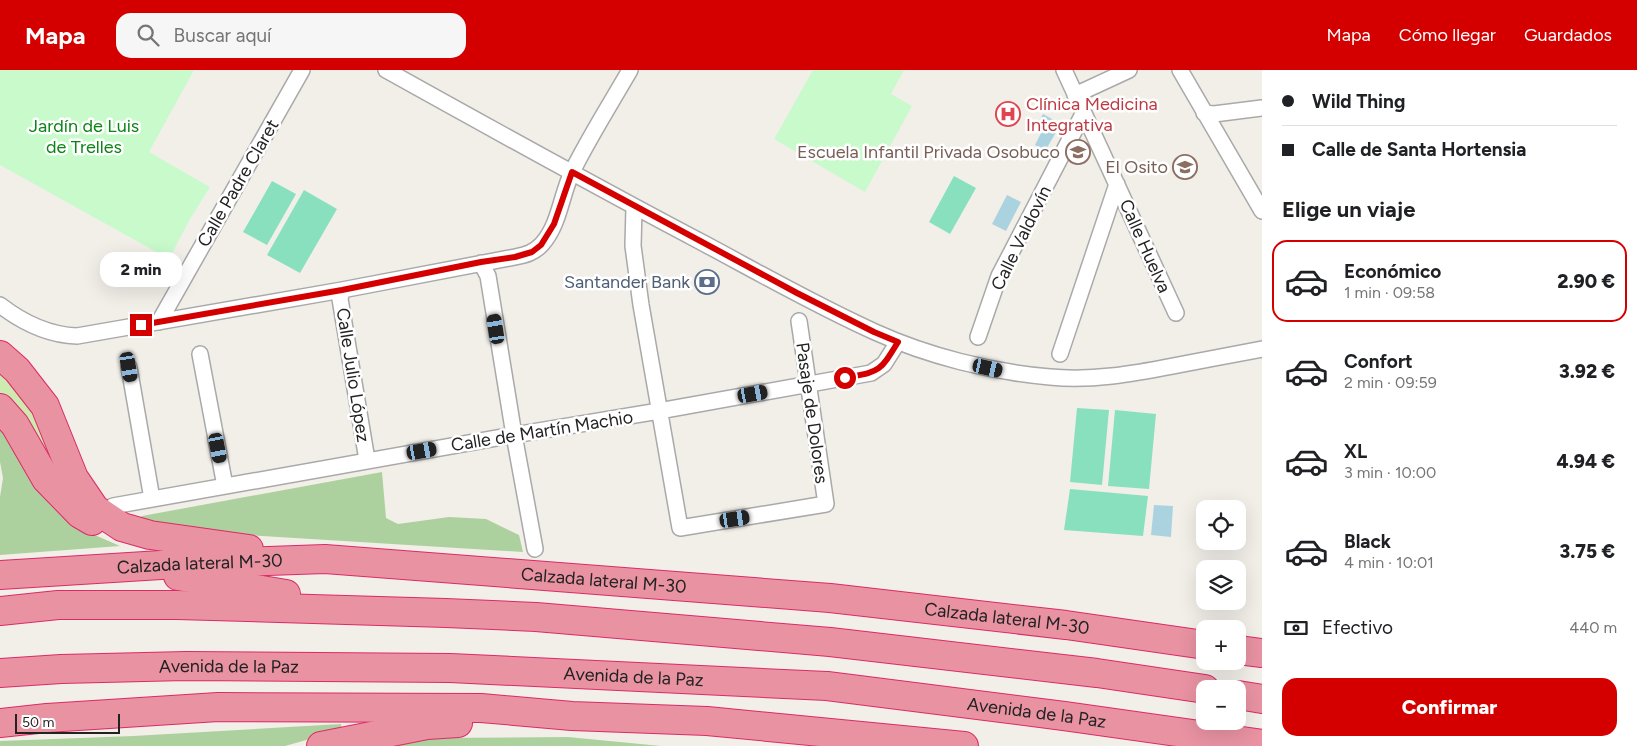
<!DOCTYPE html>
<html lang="es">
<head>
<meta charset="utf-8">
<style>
	body { margin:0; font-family:Figtree,sans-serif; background:#f6f6f6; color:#202124; height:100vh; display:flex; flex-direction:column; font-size:19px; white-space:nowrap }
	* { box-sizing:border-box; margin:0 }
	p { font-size:16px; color:#757577 }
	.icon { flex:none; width:28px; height:28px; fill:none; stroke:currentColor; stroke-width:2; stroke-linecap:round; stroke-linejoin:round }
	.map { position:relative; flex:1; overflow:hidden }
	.details { display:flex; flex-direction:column; background:#fff; width:375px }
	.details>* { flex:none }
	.guide { display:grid; align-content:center; height:110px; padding:0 20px; background:#fff }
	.fabs { position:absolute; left:1196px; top:430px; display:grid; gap:10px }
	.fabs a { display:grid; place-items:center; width:50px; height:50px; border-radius:10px; background:#fff; box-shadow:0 5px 20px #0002; font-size:25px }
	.scale { position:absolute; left:15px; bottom:12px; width:105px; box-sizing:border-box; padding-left:5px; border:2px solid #222; border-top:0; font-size:14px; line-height:18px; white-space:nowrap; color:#222; -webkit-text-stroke:4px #fff; paint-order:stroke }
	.end { position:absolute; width:22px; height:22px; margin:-11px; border:6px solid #d40000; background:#fff; box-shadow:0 0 0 2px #fff }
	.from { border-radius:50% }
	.bubble { position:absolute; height:35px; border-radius:15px; background:#fff; box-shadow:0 5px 20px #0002; font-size:16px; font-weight:800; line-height:35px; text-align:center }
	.car { position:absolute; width:15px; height:30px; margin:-15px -8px; border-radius:6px; box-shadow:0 0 4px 1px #0007; background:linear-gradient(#222 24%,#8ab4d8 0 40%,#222 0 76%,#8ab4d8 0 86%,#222 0) }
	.guide b { display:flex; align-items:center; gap:18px; height:48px; font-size:19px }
	.guide b+b { border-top:1px solid #e0e0e0 }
	.guide i { width:12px; height:12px; background:#202124 }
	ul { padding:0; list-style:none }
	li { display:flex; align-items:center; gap:15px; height:82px; margin:0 10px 8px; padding:0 10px; border:2px solid transparent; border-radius:15px }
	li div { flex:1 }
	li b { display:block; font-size:19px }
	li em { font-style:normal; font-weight:800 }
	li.active { border-color:#d40000 }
	li>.icon { width:45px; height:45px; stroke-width:1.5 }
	h2 { padding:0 20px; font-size:22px; line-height:60px }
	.pay { display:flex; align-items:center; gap:12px; height:55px; padding:0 20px; font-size:19px }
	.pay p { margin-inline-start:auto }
	.primary-button { display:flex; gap:10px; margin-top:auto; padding:10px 20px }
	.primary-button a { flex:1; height:58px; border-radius:15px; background:#d40000; color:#fff; font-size:20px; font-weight:800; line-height:58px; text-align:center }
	header { display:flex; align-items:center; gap:30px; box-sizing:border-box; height:70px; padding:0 25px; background:#d40000; color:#fff }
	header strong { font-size:24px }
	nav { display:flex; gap:28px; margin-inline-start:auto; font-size:18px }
	.search { width:350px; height:45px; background:#f6f6f6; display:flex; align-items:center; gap:12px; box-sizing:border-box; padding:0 18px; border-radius:15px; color:#757577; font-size:19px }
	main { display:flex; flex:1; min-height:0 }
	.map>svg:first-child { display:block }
	.grass { fill:#cdebb0 }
	.forest { fill:#add19e }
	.park { fill:#c8facc }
	.pitch { fill:#88e0be }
	.water { fill:#aad3df }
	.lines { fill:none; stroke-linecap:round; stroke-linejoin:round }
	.minor-casing { stroke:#a9a9a9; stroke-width:18 }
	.motorway-casing { stroke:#dc2a67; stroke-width:30 }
	.minor { stroke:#fff; stroke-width:15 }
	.motorway { stroke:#e892a2; stroke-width:28 }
	.route { stroke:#d40000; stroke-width:6 }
	.labels { text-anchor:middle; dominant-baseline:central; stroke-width:5; stroke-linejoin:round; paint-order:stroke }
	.health-label { font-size:18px; fill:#be3a42; stroke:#fff; text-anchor:start }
	.park-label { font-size:18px; fill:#0c8416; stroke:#fff }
	.education-label { font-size:18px; fill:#785e54; stroke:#fff; text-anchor:end }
	.street-label { font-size:18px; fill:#222; stroke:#fff }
	.service-label { font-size:18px; fill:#4e5e75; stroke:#fff; text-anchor:end }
</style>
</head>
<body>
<header>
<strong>Mapa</strong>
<div class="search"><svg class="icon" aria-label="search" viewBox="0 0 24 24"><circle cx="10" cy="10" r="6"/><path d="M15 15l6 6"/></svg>Buscar aquí</div>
<nav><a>Mapa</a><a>Cómo llegar</a><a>Guardados</a></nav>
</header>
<main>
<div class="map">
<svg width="1262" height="676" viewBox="0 0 1262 676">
	<rect width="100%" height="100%" fill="#f2efe9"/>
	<path class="grass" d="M0,295L30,329L76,430L0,325Z"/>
	<path class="forest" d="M0,356L81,459L120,476L0,485V427L3,408L0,392Z
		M382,402L386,448L398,454L449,447L486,449L519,465L523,482L199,462L136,451L142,446Z
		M341,654L342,660L285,676H0V671L133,666Z
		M568,667L661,676H389L429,668Z"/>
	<path class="park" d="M0,0H194L149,82L210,117L190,149L169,189L0,95Z
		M813,0H904L891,24L912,36L865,122L774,69Z"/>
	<path class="pitch" d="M954,106L976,118L950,164L929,152Z
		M272,111L296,124L267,175L243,162Z
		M304,120L337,139L300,203L267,185Z
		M1077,338L1109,340L1102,415L1070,412Z
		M1115,340L1156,344L1149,419L1108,416Z
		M1070,419L1148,426L1143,466L1064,460Z"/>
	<path class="water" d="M1043,44L1061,54L1045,81L1035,75L1043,59L1037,55Z
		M1007,125L1021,132L1006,161L992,154Z
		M1154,435L1173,436L1171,467L1151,465Z"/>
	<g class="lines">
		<defs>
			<path id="minor" d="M386,0C492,59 598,118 705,174C761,204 817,236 875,262C928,286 991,302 1050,307C1092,311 1132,304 1173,296C1203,290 1232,285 1262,279
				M1064,0L1176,243
				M1180,0L1262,141
				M1075,25L1129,0
				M1204,43L1214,44L1262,38
				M634,137L633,176L641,235L680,458L826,434L799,251
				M481,193L488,206L514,365L535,479
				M342,220L340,229L367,390
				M0,235C22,252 49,265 77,266L342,220L515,187C525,185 534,183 542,174C560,154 561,124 573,100C590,66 611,33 630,0
				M159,252L302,0
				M978,267L999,206L1083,44
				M200,284L225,416
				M1060,284L1117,114
				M129,297L152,429
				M113,436L514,365L659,341L871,303L884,294L898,272"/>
			<g id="motorway">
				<path d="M0,285L17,300L45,336L74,408L95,439L122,457L150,465L249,479"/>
				<path d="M0,338L15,355L46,409L80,444L92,451"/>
				<path id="s1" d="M0,505L177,494L325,489L830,528L1066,555L1205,575"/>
				<path d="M178,506L286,524"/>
				<path d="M0,541L58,535H177L446,543L536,547L830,572L1097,603L1205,619"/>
				<path d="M1238,580L1262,583"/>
				<path id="s2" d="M0,603L61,599L186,596L450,598L827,616L1064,646L1262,674"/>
				<path d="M1238,625L1262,629"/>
				<path d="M0,653L47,648L218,637L481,638L572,646L707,651L964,676"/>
				<path d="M321,676L427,655L458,653"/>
			</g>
		</defs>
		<use href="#minor" class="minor-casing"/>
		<use href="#motorway" class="motorway-casing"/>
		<use href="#minor" class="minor"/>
		<use href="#motorway" class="motorway"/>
	</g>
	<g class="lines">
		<path class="route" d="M141,255L342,220L481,192L515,187L532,182L541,175L554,154L572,102L797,223L874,262L898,272C879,303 880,301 845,308"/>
	</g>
	<defs>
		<symbol id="hospital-ring" viewBox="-11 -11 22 22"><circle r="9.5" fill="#fff" stroke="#e0444e" stroke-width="1.5"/><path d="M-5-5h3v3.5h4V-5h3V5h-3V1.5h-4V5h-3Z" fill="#e0444e"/></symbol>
		<symbol id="school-ring" viewBox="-11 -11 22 22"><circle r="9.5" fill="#fff" stroke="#8d6e63" stroke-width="1.5"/><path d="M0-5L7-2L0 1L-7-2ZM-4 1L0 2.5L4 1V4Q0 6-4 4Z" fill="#8d6e63"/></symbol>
		<symbol id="bank-ring" viewBox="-11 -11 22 22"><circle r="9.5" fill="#fff" stroke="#5c6f8a" stroke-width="1.5"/><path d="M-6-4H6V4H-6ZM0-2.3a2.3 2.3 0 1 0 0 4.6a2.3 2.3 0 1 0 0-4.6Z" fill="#5c6f8a"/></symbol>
	</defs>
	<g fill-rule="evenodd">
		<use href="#hospital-ring" x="994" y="30" width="28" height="28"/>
		<use href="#school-ring" x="1064" y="68" width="28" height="28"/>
		<use href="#school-ring" x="1171" y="83" width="28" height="28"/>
		<use href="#bank-ring" x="693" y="198" width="28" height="28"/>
	</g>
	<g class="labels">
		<g class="health-label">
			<text x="1026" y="34">Clínica Medicina<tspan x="1026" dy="21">Integrativa</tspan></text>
		</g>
		<g class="park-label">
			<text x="84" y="56">Jardín de Luis<tspan x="84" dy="21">de Trelles</tspan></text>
		</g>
		<g class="education-label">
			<text x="1060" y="82">Escuela Infantil Privada Osobuco</text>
			<text x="1168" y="97">El Osito</text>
		</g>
		<g class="street-label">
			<text transform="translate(238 113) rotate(-60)">Calle Padre Claret</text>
			<text transform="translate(1021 168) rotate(-64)">Calle Valdovín</text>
			<text transform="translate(1145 176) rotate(66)">Calle Huelva</text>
			<text transform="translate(353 305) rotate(81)">Calle Julio López</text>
			<text transform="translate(812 343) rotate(82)">Pasaje de Dolores</text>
			<text transform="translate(542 361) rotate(-9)">Calle de Martín Machio</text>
			<text stroke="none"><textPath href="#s1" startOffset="200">Calzada lateral M-30</textPath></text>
			<text stroke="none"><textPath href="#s1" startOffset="605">Calzada lateral M-30</textPath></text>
			<text stroke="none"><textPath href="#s1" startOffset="1010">Calzada lateral M-30</textPath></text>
			<text stroke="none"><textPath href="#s2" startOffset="229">Avenida de la Paz</textPath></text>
			<text stroke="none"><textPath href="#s2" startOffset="634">Avenida de la Paz</textPath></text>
			<text stroke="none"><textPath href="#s2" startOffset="1039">Avenida de la Paz</textPath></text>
		</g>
		<g class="service-label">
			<text x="690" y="212">Santander Bank</text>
		</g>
	</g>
</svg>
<div class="fabs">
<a><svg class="icon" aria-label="locate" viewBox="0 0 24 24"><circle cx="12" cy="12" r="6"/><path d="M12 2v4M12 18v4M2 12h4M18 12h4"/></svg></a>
<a><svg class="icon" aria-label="layers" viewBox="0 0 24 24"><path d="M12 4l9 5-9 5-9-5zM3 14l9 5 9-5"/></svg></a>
<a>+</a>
<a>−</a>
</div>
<div class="scale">50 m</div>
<i class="end from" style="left:845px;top:308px"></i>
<i class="end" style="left:141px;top:255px"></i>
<div class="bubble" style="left:100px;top:182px;width:82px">2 min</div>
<i class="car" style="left:496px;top:259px;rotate:351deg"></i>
<i class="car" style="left:129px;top:297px;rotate:170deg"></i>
<i class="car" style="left:988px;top:298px;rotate:103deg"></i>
<i class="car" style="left:753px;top:324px;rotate:80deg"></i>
<i class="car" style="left:218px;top:378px;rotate:169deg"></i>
<i class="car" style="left:422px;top:381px;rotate:80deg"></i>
<i class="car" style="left:735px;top:449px;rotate:81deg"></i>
</div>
<section class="details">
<div class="guide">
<b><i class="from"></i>Wild Thing</b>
<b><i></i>Calle de Santa Hortensia</b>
</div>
<h2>Elige un viaje</h2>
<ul>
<li class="active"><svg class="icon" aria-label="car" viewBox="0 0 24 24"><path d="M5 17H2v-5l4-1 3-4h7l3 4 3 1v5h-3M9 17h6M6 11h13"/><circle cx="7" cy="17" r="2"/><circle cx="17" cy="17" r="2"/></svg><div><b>Económico</b><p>1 min · 09:58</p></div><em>2.90 €</em></li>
<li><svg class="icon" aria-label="car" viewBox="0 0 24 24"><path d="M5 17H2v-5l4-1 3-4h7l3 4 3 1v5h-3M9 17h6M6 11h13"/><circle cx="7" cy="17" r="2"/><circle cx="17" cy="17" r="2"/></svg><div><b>Confort</b><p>2 min · 09:59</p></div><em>3.92 €</em></li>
<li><svg class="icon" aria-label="car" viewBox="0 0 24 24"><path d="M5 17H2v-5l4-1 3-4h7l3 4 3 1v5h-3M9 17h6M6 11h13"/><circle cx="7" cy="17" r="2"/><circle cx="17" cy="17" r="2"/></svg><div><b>XL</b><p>3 min · 10:00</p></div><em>4.94 €</em></li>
<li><svg class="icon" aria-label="car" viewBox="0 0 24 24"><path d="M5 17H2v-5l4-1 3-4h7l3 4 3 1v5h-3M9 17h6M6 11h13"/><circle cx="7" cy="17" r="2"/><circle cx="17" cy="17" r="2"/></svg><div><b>Black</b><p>4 min · 10:01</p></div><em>3.75 €</em></li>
</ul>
<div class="pay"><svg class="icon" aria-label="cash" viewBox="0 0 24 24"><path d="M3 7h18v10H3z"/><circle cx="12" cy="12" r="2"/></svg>Efectivo<p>440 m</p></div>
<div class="primary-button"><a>Confirmar</a></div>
</section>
</main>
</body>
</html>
